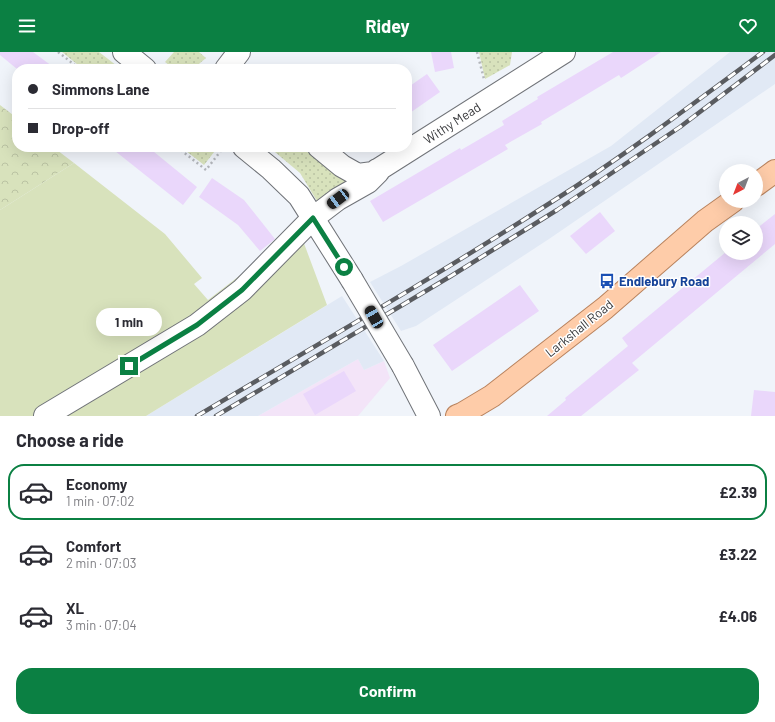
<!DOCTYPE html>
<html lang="en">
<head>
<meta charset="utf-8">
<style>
	body { margin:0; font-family:Barlow,sans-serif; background:#f7f7f7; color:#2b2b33; height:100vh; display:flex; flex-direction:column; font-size:15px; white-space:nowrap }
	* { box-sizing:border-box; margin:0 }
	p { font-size:13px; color:#7c7c81 }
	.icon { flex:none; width:22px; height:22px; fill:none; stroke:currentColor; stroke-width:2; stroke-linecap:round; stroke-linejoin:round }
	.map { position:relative; height:364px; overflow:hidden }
	.details { display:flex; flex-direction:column; background:#fff; flex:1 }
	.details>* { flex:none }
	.hud { position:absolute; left:12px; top:12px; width:400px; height:88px; border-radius:16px; box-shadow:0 4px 16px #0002; display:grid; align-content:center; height:88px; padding:0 16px; background:#fff }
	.needle { width:26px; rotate:222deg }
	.tools { position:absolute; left:719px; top:112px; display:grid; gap:8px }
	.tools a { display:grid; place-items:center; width:44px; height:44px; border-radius:50%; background:#fff; box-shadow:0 4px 16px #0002; font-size:20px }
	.end { position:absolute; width:18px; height:18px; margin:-9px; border:5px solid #0b8043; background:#fff; box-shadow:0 0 0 2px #fff }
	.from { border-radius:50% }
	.bubble { position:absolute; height:28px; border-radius:14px; background:#fff; box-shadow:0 4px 16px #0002; font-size:13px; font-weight:700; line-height:28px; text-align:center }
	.car { position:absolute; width:12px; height:24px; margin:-12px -6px; border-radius:5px; box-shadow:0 0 3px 1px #0007; background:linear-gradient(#222 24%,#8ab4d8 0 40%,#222 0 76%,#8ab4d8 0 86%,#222 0) }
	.hud b { display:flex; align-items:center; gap:14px; height:38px; font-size:15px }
	.hud b+b { border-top:1px solid #e1e1e2 }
	.hud i { width:10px; height:10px; background:#2b2b33 }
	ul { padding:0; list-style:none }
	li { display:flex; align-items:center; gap:12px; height:56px; margin:0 8px 6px; padding:0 8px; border:2px solid transparent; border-radius:16px }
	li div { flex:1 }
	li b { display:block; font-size:15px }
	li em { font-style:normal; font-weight:700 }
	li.on { border-color:#0b8043 }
	li>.icon { width:36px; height:36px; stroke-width:1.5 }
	h2 { padding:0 16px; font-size:18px; line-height:48px }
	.cta { display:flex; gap:8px; margin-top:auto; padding:8px 16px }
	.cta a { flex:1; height:46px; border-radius:16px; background:#0b8043; color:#fff; font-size:16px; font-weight:700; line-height:46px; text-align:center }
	header { display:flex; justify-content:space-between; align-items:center; height:52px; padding:0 16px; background:#0b8043; color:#fff; font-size:18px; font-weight:700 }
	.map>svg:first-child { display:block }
	.commercial { fill:#f3e4f8 }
	.built { fill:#e1e9f5 }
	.grass { fill:url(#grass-dots) }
	.park { fill:url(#park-crowns) }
	.garden { fill:#d8e2bc }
	.building { fill:#ead7fb }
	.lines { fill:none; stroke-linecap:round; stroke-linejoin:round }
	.minor-casing { stroke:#707378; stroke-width:24 }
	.major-casing { stroke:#b9835e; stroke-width:24 }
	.path { stroke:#b3b6bb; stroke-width:2.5; stroke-dasharray:2 3; stroke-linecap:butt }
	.minor { stroke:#fff; stroke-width:22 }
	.major { stroke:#fecca9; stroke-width:22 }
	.rail-casing { stroke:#5a5c60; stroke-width:4.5 }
	.rail { stroke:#fff; stroke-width:3; stroke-dasharray:9; stroke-linecap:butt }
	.minor-bridge-casing { stroke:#707378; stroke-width:24; stroke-linecap:butt }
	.minor-bridge { stroke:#fff; stroke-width:22 }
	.route { stroke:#0b8043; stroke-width:5 }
	.labels { text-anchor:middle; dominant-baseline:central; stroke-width:3; stroke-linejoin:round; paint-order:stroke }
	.street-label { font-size:13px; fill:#3a3b3e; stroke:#fff }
	.transit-label { font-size:13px; font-weight:bold; fill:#164399; stroke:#fff; text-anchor:start }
</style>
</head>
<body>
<header><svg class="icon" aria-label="menu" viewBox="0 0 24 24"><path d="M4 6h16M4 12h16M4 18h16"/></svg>Ridey<svg class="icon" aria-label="heart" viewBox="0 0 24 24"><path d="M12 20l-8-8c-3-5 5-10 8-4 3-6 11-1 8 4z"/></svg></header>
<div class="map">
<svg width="775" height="364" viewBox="0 0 775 364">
	<defs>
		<pattern id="grass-dots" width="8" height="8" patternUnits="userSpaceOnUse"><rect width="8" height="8" fill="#d8e2bc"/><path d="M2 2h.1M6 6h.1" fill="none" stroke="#bac3a3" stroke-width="1.8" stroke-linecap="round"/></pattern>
		<pattern id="park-crowns" width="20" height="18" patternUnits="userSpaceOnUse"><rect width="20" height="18" fill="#d8e2bc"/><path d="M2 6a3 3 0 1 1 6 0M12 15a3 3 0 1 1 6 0" fill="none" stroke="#bac3a3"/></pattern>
	</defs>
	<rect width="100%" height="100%" fill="#f0f4fa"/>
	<path class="commercial" d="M358,307L364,318L384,309L390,326L358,364H258Z"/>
	<path class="built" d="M730,0H775V32L549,187L416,274L401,279L370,230L401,214L611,94Z
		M342,244L384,309L364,318L358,307L258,364H146Z"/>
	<path class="grass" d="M62,0H99L121,17H83Z
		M174,0H199L206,6L193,17H174L165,10Z
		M479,0H512L510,13L485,27Z
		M181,95H218L204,113Z
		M269,95H301L341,126L362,131L320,154L300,121Z"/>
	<path class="park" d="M0,53L17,66V95H53L74,111L0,158Z"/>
	<path class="garden" d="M74,111L165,182L202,226L194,232L208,248L299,178L327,253L146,364H0V158Z"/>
	<path class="building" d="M0,0H33L56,17H17L0,3Z
		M431,0H451L454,16L435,20Z
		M613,0H661L621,26L619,23L541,70L542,72L505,93L508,97L383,170L370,149L460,96L461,98L504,73L502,69L538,47L537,45Z
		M427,22L440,40L407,63V36Z
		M110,95H148L197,135L183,153Z
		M212,126L244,148L275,187L260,199L238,173L199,145Z
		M600,160L615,179L586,202L570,184Z
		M775,162V192L632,311L639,318L581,364H547L566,348L565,346L628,294L622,286L726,200V202L756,201V177Z
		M520,233L539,259L452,319L433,293Z
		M344,319L356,339L315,363L303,342Z
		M754,338L775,340V364H751Z"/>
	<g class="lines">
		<defs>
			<path id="minor" d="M124,0L145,17
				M226,17L239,0
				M244,95L271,117L299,144L352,228
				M319,95L342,114L358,123L373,121L564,0
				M403,314L429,364
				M45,364L197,273L242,238L313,166L338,147L368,130L378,120L377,118"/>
			<path id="major" d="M756,133L775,119
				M457,364L462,362L492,344L605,256L705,169L733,149"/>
		</defs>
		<use href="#minor" class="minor-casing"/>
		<use href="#major" class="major-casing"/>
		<path class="path" d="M58,0L80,17
			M477,0L484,27
			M177,95L206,118L223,96"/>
		<use href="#minor" class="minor"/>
		<use href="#major" class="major"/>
		<defs>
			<path id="rail" d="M197,364C315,294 435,225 550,151C624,104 693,52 763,0
				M216,364L451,224L557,158L680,75L775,3"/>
		</defs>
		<use href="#rail" class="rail-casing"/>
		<use href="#rail" class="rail"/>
		<defs>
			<path id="minor-bridge" d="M352,228L403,314"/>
		</defs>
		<use href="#minor-bridge" class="minor-bridge-casing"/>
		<use href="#minor-bridge" class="minor-bridge"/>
	</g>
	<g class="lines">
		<path class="route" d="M129,314L197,273L242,238L313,166L344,215"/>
	</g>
	<defs>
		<symbol id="bus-bare" viewBox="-9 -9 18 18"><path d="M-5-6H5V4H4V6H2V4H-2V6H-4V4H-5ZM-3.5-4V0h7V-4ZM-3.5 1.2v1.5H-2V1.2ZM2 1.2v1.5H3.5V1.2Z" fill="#1a4fb4" stroke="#fff" stroke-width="2.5" paint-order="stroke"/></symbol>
	</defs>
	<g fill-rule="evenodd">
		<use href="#bus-bare" x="596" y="218" width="22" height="22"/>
	</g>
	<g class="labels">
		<g class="street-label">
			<text transform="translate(452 71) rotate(-33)">Withy Mead</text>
			<text transform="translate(579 276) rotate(-39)">Larkshall Road</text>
		</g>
		<g class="transit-label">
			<text x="619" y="229">Endlebury Road</text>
		</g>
	</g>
</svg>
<div class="tools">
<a><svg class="needle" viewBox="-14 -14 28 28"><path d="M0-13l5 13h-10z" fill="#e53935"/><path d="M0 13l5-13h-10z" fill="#7c7c81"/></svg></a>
<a><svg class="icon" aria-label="layers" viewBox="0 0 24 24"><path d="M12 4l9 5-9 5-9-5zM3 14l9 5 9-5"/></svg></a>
</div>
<i class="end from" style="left:344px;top:215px"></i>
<i class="end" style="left:129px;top:314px"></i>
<div class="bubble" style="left:96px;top:256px;width:66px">1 min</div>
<i class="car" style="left:338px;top:147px;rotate:233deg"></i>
<i class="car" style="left:374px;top:265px;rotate:330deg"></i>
<div class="hud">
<b><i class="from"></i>Simmons Lane</b>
<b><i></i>Drop-off</b>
</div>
</div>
<section class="details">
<h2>Choose a ride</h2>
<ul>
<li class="on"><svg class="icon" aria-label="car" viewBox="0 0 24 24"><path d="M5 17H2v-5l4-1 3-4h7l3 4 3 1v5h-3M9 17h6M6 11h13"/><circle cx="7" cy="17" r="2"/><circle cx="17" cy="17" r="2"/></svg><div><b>Economy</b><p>1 min · 07:02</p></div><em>£2.39</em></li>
<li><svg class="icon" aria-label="car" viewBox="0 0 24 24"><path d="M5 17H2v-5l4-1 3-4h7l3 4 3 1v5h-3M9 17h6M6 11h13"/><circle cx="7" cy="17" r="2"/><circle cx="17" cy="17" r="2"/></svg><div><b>Comfort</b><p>2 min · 07:03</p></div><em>£3.22</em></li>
<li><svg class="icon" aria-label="car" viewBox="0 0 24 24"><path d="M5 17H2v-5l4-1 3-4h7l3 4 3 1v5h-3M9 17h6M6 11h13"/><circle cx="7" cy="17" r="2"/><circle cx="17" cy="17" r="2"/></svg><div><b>XL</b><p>3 min · 07:04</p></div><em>£4.06</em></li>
</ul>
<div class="cta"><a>Confirm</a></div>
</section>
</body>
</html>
